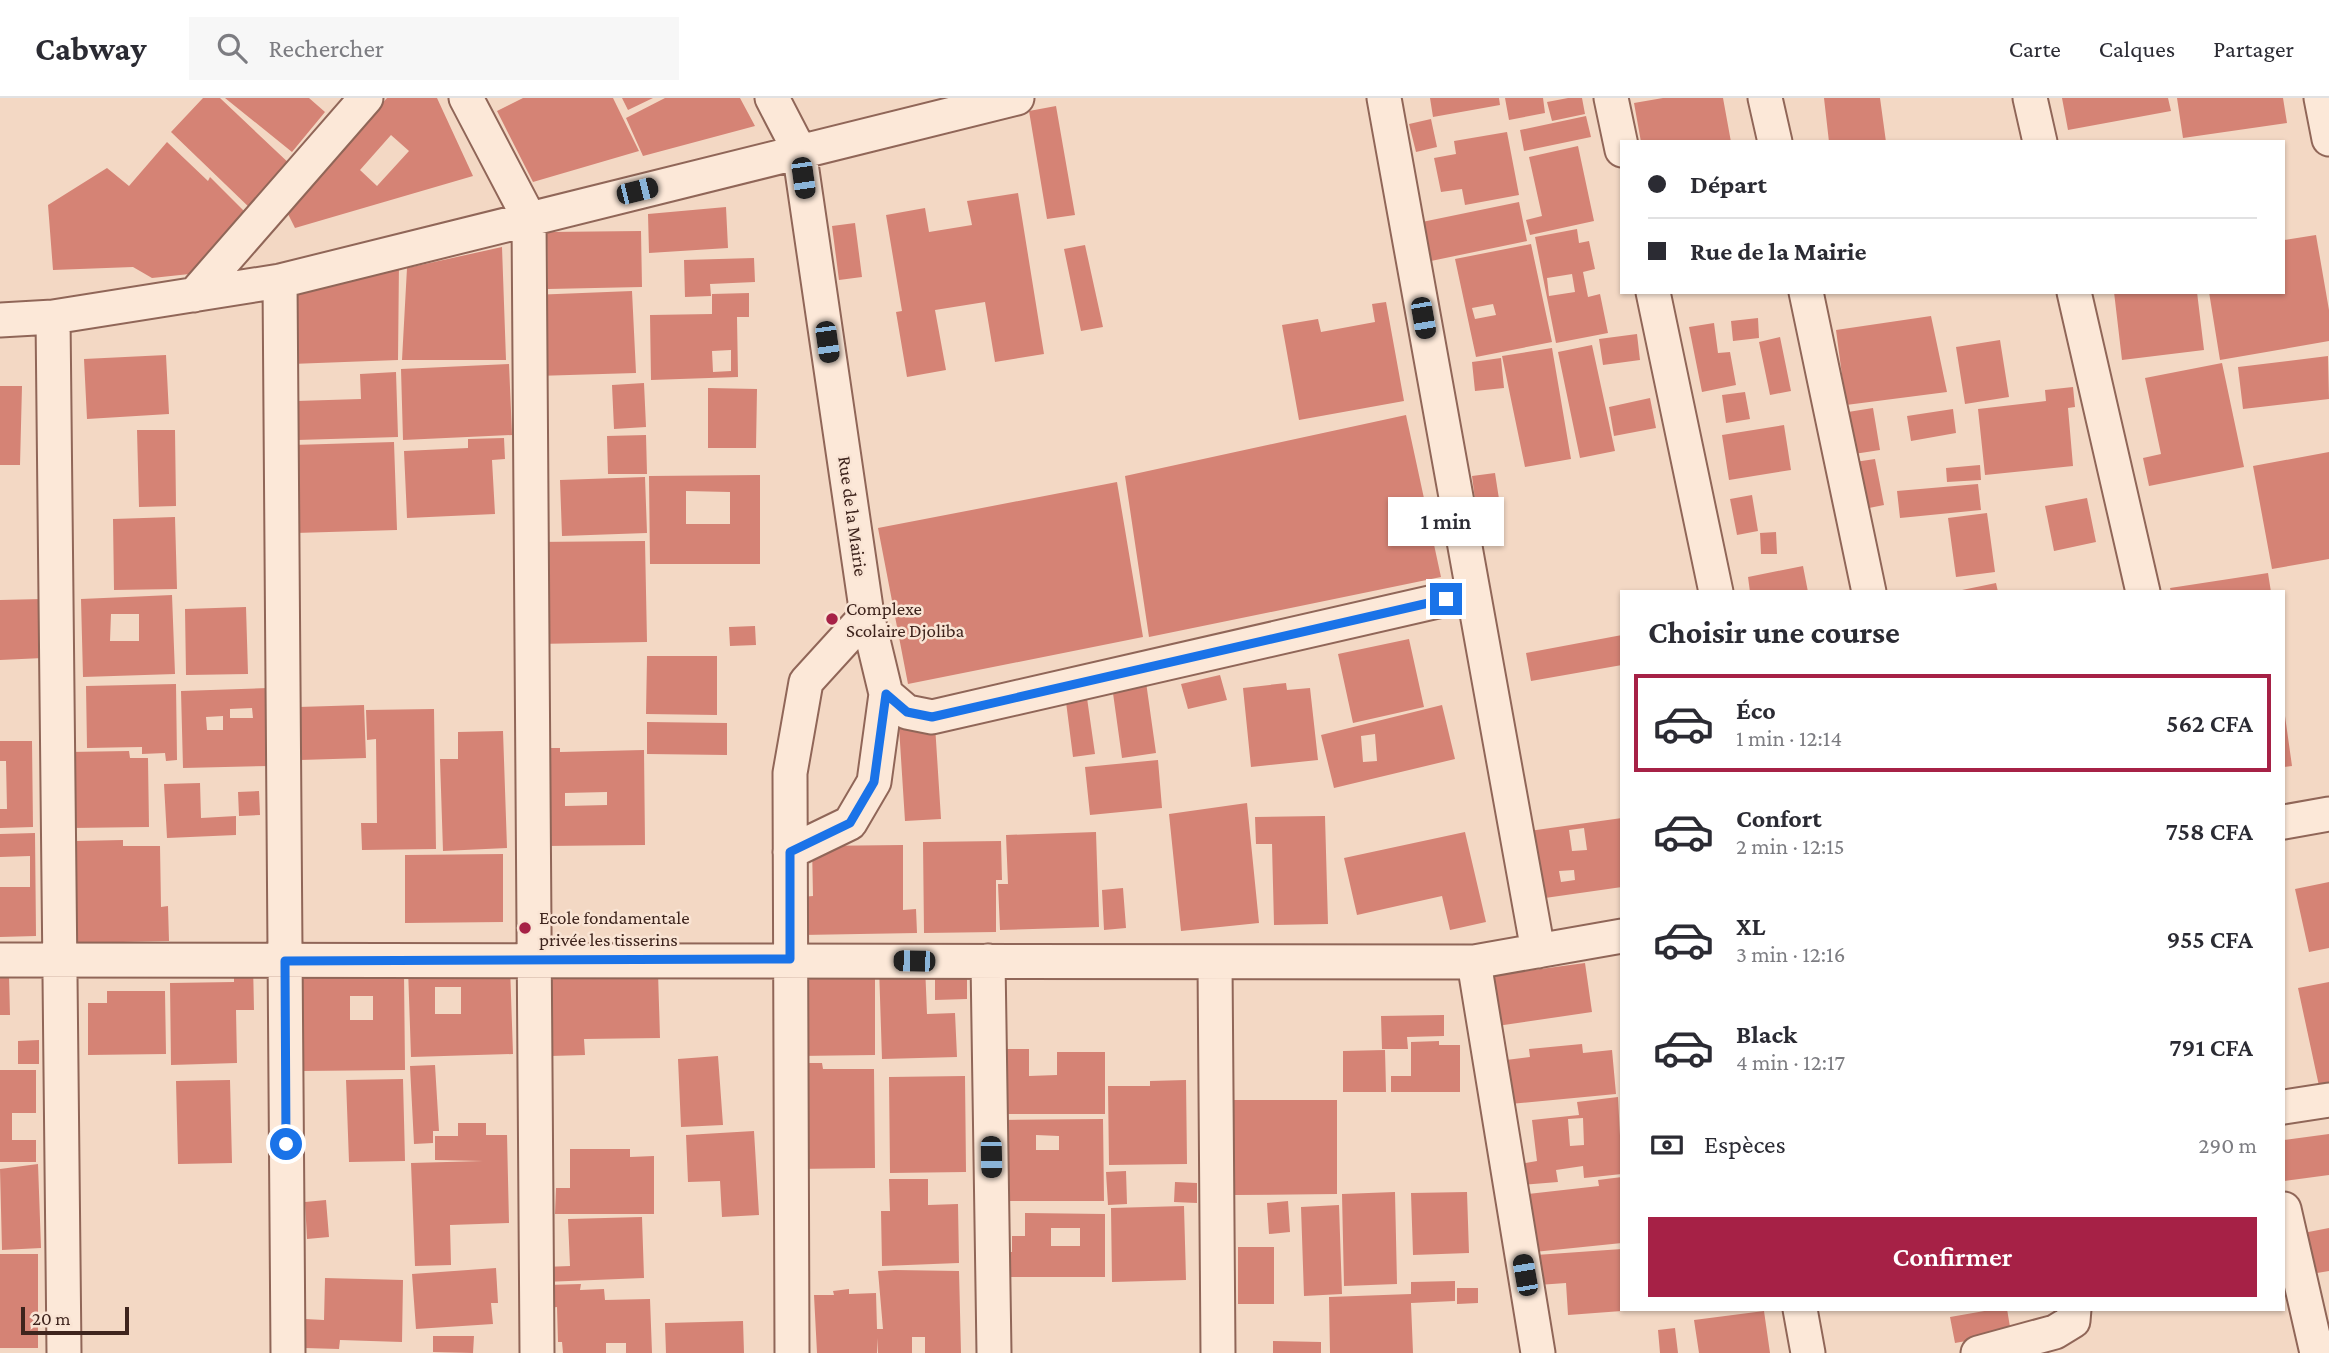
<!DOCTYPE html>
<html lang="fr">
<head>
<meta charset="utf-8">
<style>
	body { margin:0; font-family:"Crimson Pro",serif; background:#f7f7f7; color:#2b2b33; height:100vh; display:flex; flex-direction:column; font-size:26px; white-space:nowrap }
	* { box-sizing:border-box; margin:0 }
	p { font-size:23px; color:#7c7c81 }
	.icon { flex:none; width:38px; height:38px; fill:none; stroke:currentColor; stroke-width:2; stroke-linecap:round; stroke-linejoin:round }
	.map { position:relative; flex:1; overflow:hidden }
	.details { position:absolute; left:1620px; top:492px; width:665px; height:721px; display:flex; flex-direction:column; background:#fff; border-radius:0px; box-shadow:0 2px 5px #0004 }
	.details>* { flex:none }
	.guide { position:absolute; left:1620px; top:42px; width:665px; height:154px; border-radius:0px; box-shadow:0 2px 5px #0004; display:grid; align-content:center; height:154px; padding:0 28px; background:#fff }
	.scale { position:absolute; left:21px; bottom:18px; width:108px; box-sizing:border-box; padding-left:7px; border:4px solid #3e241d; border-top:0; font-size:19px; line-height:24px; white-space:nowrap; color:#3e241d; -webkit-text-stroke:5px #f9e4d4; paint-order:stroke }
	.end { position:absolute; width:32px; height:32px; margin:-16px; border:9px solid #1a73e8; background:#fff; box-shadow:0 0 0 4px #fff }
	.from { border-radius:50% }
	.bubble { position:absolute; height:49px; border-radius:0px; background:#fff; box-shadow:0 2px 5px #0004; font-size:23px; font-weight:600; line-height:49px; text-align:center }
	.car { position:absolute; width:21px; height:42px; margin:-21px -10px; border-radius:9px; box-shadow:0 0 5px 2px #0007; background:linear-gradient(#222 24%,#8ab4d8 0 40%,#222 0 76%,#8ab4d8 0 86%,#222 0) }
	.guide b { display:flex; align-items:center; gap:24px; height:66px; font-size:26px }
	.guide b+b { border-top:2px solid #e1e1e2 }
	.guide i { width:18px; height:18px; background:#2b2b33 }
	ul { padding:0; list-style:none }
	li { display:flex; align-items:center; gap:21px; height:98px; margin:0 14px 10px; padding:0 14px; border:4px solid transparent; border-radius:0px }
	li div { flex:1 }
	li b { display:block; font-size:26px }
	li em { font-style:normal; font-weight:600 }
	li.active { border-color:#a62146 }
	li>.icon { width:63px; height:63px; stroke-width:1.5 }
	h2 { padding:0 28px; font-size:32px; line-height:84px }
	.pay { display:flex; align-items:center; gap:18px; height:77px; padding:0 28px; font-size:26px }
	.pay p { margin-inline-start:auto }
	.action { display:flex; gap:14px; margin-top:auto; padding:14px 28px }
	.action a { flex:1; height:80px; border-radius:0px; background:#a62146; color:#fff; font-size:28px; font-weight:600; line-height:80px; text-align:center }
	header { display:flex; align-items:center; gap:42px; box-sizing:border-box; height:98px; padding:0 35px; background:#fff; border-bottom:2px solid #e1e1e2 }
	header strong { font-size:33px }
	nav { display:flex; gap:38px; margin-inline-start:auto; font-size:24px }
	.search { width:490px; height:63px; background:#f7f7f7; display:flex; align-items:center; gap:18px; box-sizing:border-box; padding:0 24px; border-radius:0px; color:#7c7c81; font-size:26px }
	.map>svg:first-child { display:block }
	.building { fill:#d58375; fill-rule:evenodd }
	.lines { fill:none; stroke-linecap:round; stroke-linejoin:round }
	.street-casing { stroke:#906658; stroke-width:37 }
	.street { stroke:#fce8d8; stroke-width:33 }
	.route { stroke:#1a73e8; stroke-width:9 }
	.poi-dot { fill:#a62146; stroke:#f9e4d4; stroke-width:2.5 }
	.labels { text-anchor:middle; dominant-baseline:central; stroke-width:5; stroke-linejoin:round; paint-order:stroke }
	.street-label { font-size:19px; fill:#3e241d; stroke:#f9e4d4 }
	.poi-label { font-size:19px; fill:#3e241d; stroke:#f9e4d4; text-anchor:start }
</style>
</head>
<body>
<header>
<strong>Cabway</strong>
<div class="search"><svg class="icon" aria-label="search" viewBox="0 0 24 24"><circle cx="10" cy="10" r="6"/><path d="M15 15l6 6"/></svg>Rechercher</div>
<nav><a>Carte</a><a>Calques</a><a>Partager</a></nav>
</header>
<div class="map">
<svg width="2329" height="1255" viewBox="0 0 2329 1255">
	<rect width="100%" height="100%" fill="#f3d8c4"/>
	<path class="building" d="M203,0H220L293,69L252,112L171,34Z
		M225,0H309L325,14L292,54Z
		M387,0H437L473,78L295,130L287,114ZM391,37L409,53L377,88L360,72Z
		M523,0H613L639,53L533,84L497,13Z
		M622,0H653L628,12Z
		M665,0H740L755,28L643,58L626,20Z
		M1430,0H1499L1500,7L1433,19Z
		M1505,0H1543L1545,15L1509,22Z
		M1568,0H1582L1585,16L1552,23L1547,4Z
		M1663,0H1723L1731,44H1641L1634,5Z
		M1824,0H1880L1886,44H1829Z
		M2062,0H2168L2171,13L2068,32Z
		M2177,0H2283L2287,25L2183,40Z
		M1056,8L1075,117L1047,121L1029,13Z
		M1586,18L1591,39L1524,53L1520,32Z
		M1431,21L1437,49L1416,54L1409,26Z
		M1507,34L1519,97L1465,107L1462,91L1441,94L1434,60L1456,56L1454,43Z
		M167,44L208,83L210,79L247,116L199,175L152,180L133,169L53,172L48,107L107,70L129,88Z
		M1578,48L1594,123L1530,137L1526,122L1542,118L1529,59Z
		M1018,95L1044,256L995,264L985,204L935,212L946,272L907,279L896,214L902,213L886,117L925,110L929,134L972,127L967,103Z
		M1519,104L1527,143L1431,163L1422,124Z
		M726,109L728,150L649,155L648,116Z
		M855,125L862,179L839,182L832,128Z
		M1577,131L1579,145L1589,143L1595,171L1583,174L1588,199L1600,196L1608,235L1556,245L1535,139ZM1572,176L1575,194L1549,198L1547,180Z
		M641,133L642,189L548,191L547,134Z
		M2316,137L2329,212V243L2220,262L2209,194H2284V142Z
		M1531,146L1552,244L1476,259L1455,161ZM1493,206L1496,217L1475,221L1472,210Z
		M1085,147L1103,229L1081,233L1064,151Z
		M502,149L506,262H402L407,170Z
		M754,160L755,184L710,186L711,198L685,199L684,162Z
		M399,164L398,262L291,266L289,185Z
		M632,193L636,275L536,278L532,197Z
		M2114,194H2197L2204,252L2122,262Z
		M749,195V219H737L738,279L651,282L650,217L712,216V196ZM731,252V273L713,274L712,253Z
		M1386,204L1404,303L1299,322L1282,227L1318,221L1321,234L1375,224L1372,206Z
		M1931,218L1947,294L1846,307L1836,232Z
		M1758,220L1759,240L1733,243L1731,223Z
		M1714,225L1718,255L1730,254L1736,287L1702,294L1689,229Z
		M1637,236L1640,262L1603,267L1599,241Z
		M1780,239L1791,293L1770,297L1759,244Z
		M2000,242L2009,299L1965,306L1956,249Z
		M1592,247L1615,353L1580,360L1558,254Z
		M1552,250L1571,361L1525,369L1502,258Z
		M166,257L169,316L87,321L84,261Z
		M2328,258L2329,301L2243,311L2238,269Z
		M1501,260L1504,290L1475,293L1472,264Z
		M2222,265L2244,369L2149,388L2143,360L2161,356L2145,280Z
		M509,266L512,337L403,342L401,271Z
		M396,274L398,339L297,342L296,303L361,301L360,276Z
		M644,285L646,329L614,331L612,287Z
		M0,288H22L20,367H0Z
		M2073,289L2075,309L2068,310L2073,368L1985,377L1978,311L2046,303L2045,292Z
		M708,290L757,291L756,350H708Z
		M1745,294L1750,321L1726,325L1722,297Z
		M1650,300L1656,330L1614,338L1609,309Z
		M1873,310L1880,352L1854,356L1848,314Z
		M1953,311L1956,335L1911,343L1907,318Z
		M1406,317L1441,479L1149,539L1125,378Z
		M1784,327L1791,372L1729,382L1722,337Z
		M137,332H175L176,408L139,409Z
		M646,337L647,376H608L607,338Z
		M504,340L505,361L492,362L495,416L407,420L404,353L468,350V341Z
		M394,344L397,432L295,435L292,347Z
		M2329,354V461L2272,471L2253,368Z
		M1875,361L1884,407L1864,411L1855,364Z
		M1980,367L1981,382L1947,384L1946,370Z
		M1495,375L1501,414L1477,417L1472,378Z
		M760,377V466H650L649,378ZM686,393L730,394V426H686Z
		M645,379L647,435L562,438L560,382Z
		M1117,384L1143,539L908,586L878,430Z
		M1978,386L1981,412L1900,420L1897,393Z
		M1752,397L1758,433L1737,437L1730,401Z
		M2087,400L2096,444L2054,453L2045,408Z
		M1987,415L1995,474L1956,479L1948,420Z
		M175,419L177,491L114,492L113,421Z
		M1776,434L1777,456H1761L1760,435Z
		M645,443L647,544L536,546L534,444Z
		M1803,468L1808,494H1750L1748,479Z
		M2268,475L2271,494H2171L2170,490Z
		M1996,485L1998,494H1962V492Z
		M172,497L175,576L83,579L81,501ZM111,516H139V543H110Z
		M42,501L43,560L0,562V502Z
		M246,509L248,576L186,577L185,511Z
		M755,528L756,547L730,548L729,529Z
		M1622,537V567L1531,583L1526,555Z
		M1409,541L1424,609L1353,625L1338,556Z
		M647,558H717V617L646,616Z
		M1220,577L1227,602L1188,611L1181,586Z
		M1146,584L1156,655L1122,660L1112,588Z
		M1286,585L1287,592L1310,590L1318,662L1251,669L1243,590Z
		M176,586L177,662L166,663L165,655L142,656V649L87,650L86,588Z
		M268,590L270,668L183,670L181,593ZM252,610L253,620H230V611ZM223,618V632H207L206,619Z
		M1087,600L1095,656L1073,659L1066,604Z
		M364,607L366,660L300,662L298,609Z
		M1442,607L1455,661L1334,690L1321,637ZM1375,636L1377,663L1363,664L1361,638Z
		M434,611L436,751L362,752L361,725H377L376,641L367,642L366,612Z
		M2285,618L2292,668L2284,669V619Z
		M647,624L727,625V657L647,656Z
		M935,627L941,721L905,723L899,629Z
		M503,633L507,750L443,753L440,661H458V634Z
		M0,643H32L33,729L0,730V711H7L6,663H0Z
		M545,650H560V654L644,652L645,747L545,748ZM607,694V707L565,708V695Z
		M129,653L130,660H148L149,729L70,730L69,654Z
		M1158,662L1162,710L1090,717L1085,669Z
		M200,685L201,720L236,718V737L167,740L164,686Z
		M259,693L260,717L239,718L238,694Z
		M1247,705L1259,825L1181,833L1169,716Z
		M1325,718L1328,826L1274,827L1272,746H1256L1255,719Z
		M1622,720V789L1538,801L1529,733ZM1584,730L1587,752L1572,753L1569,732ZM1574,772L1575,782L1561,784L1559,773Z
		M1096,734L1099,829L1000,832L998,786H1008L1006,737Z
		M1465,734L1486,824L1450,832L1442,798L1357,817L1344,760Z
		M35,735L36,838L0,839V789H30V758L0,759V736Z
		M123,742V748H160L161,809L168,808L169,843L77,845L75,743Z
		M1001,743L1002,782H996V834L924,835L923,744Z
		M903,747V812L916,811L917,835L802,837L801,799L813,798L812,748Z
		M503,756V824L405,825V757Z
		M2329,784V850L2309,854L2295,791Z
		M1123,790L1126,830L1104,832L1102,792Z
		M1585,865L1592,914L1497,928L1490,878Z
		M253,866L254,912H236L237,965L171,967L170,885L234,884V867Z
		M925,867L927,916L955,915L957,959L882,961L879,869Z
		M510,868L513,956L411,959L408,870ZM435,889H461V916H435Z
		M967,873V901L935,902V874Z
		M658,874L660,940L584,941L585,957L550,958L549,876Z
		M404,875L405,972L300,973L299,877ZM350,898H373V922H350Z
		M798,875H875V957L799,958Z
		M0,877H9L10,917H0Z
		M2329,884V986L2319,988L2298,890Z
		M107,893H165L166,956L88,957V905H107Z
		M1444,917V938L1407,939L1408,951H1382L1381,918Z
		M39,942V966H18V943Z
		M1439,943V947H1460V994H1391V978H1411V944Z
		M1582,946L1583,955L1612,952L1616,996L1510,1006L1506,962L1530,959L1529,951Z
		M1006,951H1029V978L1057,977V954H1105V1016H1006Z
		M1385,952L1386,994H1343V953Z
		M718,958L723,1027L681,1029L678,961Z
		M793,965H822L823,971H874L875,1070L794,1071Z
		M435,967L439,1033H433V1045L414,1046L410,968Z
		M0,972H36V1015H12V1042H36V1064H0Z
		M965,978L966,1074L890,1075L889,979Z
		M403,981L405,1063L349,1064L346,982Z
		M230,982L232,1065L178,1066L176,983Z
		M1186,982L1187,1066L1109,1067L1108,988H1150V983Z
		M1618,999L1622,1076L1584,1080L1583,1068L1556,1072L1558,1084L1521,1087L1519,1066L1537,1063L1532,1022L1579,1017L1577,1004ZM1583,1020L1584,1047L1570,1048L1568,1021Z
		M1234,1002H1337V1096L1234,1097Z
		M1103,1021L1104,1103H1000V1022ZM1036,1037L1059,1038V1052H1036Z
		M458,1025H486V1037H507L509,1125L450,1127L451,1167L415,1168L411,1065L483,1063L435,1062V1038H458Z
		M754,1033L759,1117L722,1119L720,1083L688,1084L686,1037Z
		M2329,1036V1077L2284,1083V1042Z
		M570,1051H630V1059L654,1058V1116H555L556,1090H570Z
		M38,1066L41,1150L2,1152L0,1071Z
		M1126,1073L1127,1106L1108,1107L1106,1074Z
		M1622,1079V1145L1534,1154L1528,1096L1599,1088L1598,1082Z
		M889,1081H928V1107L958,1106L959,1165L882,1168L881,1113H890Z
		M1175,1084L1197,1085V1105L1174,1104Z
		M1395,1094L1397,1186L1344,1188L1342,1096Z
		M1467,1094L1469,1155L1413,1157L1411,1095Z
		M326,1102L329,1139L307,1141L305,1104Z
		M1288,1103L1290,1134L1269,1136L1267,1105Z
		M1339,1107L1342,1196L1304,1198L1301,1109Z
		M1184,1108L1186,1182L1112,1184L1111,1110Z
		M1025,1115L1105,1116V1179H1003L1002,1154H1012V1138H1025ZM1051,1130H1080V1148H1051Z
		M642,1119L644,1180L544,1184V1169L570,1168L568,1121Z
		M2329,1130V1173L2305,1177L2298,1136Z
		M1238,1149H1274V1206H1238Z
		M1622,1151V1213L1568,1217L1566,1185L1538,1187L1536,1157Z
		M0,1156H38V1250H0Z
		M496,1170L498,1205H491L493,1226L416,1231L412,1176Z
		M895,1172L959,1173L961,1255H925V1239H912V1255H878V1240L877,1255H817L814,1197H834L833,1193L849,1191V1196L876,1195L877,1231H883L878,1173Z
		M325,1180L403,1182L402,1244L340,1242L339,1251L305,1250V1221L324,1222Z
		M1455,1183V1203L1411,1205L1413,1255H1330L1329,1199L1411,1196V1184Z
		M581,1186L580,1192L604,1191L605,1202L650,1201L652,1255H626V1245H606V1255H563L562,1244H558L557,1209L548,1210L547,1187Z
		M1457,1190H1478V1205L1457,1206Z
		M1996,1211H2007L2011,1235L1955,1245L1950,1219Z
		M1764,1213L1770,1255H1699L1694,1222Z
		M743,1223L744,1255H666L665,1225Z
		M1675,1230L1678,1255H1660L1658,1232Z
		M433,1238H474L473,1255L433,1254Z
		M1273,1243L1321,1244V1255H1273Z"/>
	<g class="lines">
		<defs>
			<path id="street" d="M466,0L529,120L537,1255
				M772,0L799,52L867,517L886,596L907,614L932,619L1473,495
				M1384,0L1538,853
				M1611,0L1622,52
				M1765,0L1775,44
				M2030,0L2040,44
				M2321,0L2329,41
				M280,183L288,1255
				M1653,194L1716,494
				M1806,194L1869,494
				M2074,194L2143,494
				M194,197L366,0
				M53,219L64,1255
				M0,222L53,219L280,183L1017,0
				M2284,724L2329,716
				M790,754L850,725L874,684L886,596
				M0,862L1474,864L1622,838
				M988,863L994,1255
				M1215,864L1218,1255
				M1474,864L1538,1255
				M2284,1009L2329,1002
				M2284,1111L2317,1255
				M1800,1211L1808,1255
				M792,1255L790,675L806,584L867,517
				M1978,1255L2055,1234L2073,1223L2074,1211"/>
		</defs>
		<use href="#street" class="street-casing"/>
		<use href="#street" class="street"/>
	</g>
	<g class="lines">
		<path class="route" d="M286,1046L285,863L790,861V754L850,725L874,684L886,596L907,614L932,619L1446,501"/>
	</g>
	<g class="poi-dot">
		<circle cx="832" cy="521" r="7"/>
		<circle cx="525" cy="830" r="7"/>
	</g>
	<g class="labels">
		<g class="street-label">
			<text transform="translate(853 418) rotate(82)">Rue de la Mairie</text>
		</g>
		<g class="poi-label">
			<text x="846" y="510">Complexe<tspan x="846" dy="22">Scolaire Djoliba</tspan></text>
			<text x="539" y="819">Ecole fondamentale<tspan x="539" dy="22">privée les tisserins</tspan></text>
		</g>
	</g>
</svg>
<div class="scale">20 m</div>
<i class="end from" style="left:286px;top:1046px"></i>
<i class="end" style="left:1446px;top:501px"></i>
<div class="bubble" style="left:1388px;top:399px;width:116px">1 min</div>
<i class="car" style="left:803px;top:80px;rotate:172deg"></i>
<i class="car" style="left:637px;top:93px;rotate:76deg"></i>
<i class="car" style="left:1423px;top:220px;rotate:170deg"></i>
<i class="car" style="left:827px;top:244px;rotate:172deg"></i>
<i class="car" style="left:914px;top:863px;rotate:271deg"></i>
<i class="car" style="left:991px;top:1059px;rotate:179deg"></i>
<i class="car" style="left:1525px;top:1177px;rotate:350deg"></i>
<div class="guide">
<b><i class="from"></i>Départ</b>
<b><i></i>Rue de la Mairie</b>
</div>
<section class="details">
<h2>Choisir une course</h2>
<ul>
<li class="active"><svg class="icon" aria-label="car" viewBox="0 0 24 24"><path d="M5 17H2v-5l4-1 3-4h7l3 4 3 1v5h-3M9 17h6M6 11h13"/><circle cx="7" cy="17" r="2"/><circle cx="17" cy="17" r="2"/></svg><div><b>Éco</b><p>1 min · 12:14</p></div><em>562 CFA</em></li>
<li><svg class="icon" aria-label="car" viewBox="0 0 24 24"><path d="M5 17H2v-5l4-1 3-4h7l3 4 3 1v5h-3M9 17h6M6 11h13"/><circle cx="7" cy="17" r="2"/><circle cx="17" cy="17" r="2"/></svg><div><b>Confort</b><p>2 min · 12:15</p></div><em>758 CFA</em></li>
<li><svg class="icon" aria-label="car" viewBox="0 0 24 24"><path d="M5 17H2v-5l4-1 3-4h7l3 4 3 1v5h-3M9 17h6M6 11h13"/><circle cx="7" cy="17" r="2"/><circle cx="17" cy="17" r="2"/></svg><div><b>XL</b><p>3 min · 12:16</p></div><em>955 CFA</em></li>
<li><svg class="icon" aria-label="car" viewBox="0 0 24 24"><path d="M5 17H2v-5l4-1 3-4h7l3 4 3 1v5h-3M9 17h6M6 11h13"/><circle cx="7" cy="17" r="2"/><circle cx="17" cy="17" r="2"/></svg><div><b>Black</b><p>4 min · 12:17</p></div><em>791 CFA</em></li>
</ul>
<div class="pay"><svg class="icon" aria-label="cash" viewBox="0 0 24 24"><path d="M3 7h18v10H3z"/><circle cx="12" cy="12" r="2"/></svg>Espèces<p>290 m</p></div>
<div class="action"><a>Confirmer</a></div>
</section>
</div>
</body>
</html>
